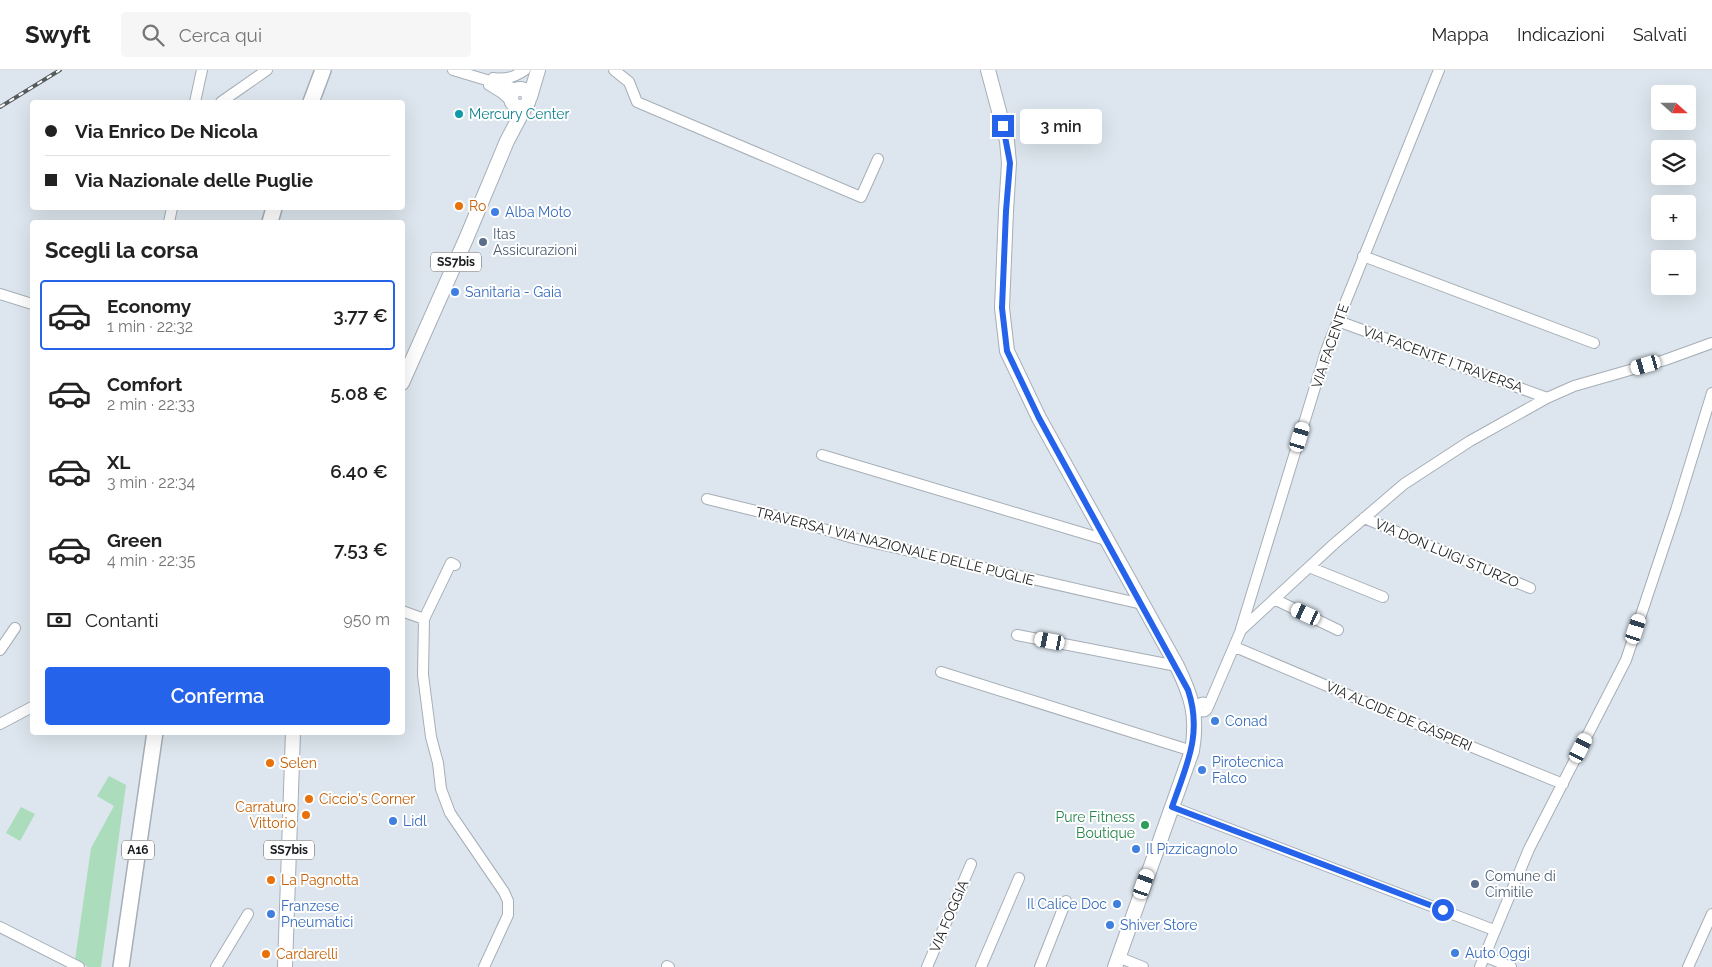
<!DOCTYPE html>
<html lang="it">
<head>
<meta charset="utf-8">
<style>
	body { margin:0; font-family:Raleway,sans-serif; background:#f6f6f6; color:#222; height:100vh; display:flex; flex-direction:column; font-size:19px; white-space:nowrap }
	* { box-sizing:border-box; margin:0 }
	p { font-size:16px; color:#767676 }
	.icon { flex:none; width:28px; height:28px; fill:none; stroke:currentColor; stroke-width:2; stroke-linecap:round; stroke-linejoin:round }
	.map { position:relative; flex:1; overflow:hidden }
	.details { position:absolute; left:30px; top:150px; width:375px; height:515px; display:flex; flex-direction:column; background:#fff; border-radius:5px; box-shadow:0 5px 20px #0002 }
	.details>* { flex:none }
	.guide { position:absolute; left:30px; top:30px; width:375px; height:110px; border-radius:5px; box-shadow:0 5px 20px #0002; display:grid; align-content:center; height:110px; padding:0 15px; background:#fff }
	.needle { width:32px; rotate:111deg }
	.fabs { position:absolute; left:1651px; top:15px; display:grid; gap:10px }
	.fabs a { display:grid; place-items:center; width:45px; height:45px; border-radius:5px; background:#fff; box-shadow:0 5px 20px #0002; font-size:25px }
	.end { position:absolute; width:22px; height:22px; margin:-11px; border:6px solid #2563eb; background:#fff; box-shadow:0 0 0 2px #fff }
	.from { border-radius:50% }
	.bubble { position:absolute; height:35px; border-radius:5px; background:#fff; box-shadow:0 5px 20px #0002; font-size:16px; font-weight:600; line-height:35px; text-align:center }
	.car { position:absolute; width:15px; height:30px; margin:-15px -8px; border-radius:6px; box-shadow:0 0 4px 1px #0007; background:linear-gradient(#fff 24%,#345 0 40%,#fff 0 76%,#345 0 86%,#fff 0) }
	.guide b { display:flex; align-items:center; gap:18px; height:48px; font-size:19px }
	.guide b+b { border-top:1px solid #e0e0e0 }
	.guide i { width:12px; height:12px; background:#222 }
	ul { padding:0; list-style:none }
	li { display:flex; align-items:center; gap:15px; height:70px; margin:0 10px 8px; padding:0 5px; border:2px solid transparent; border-radius:5px }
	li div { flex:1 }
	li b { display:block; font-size:19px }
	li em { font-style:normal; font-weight:600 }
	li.selected { border-color:#2563eb }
	li>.icon { width:45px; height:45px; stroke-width:1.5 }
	h2 { padding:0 15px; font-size:22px; line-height:60px }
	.pay { display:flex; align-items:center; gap:12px; height:55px; padding:0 15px; font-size:19px }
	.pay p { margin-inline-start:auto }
	.cta { display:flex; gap:10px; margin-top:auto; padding:10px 15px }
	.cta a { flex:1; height:58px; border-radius:5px; background:#2563eb; color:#fff; font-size:20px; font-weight:600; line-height:58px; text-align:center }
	header { display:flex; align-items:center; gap:30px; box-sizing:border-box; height:70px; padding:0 25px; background:#fff; border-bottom:1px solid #e0e0e0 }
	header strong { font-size:24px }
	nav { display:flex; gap:28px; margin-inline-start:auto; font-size:18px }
	.search { width:350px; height:45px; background:#f6f6f6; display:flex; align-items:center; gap:12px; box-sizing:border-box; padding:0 18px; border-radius:5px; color:#767676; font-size:19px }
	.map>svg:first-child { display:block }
	.green { fill:#abdcbc }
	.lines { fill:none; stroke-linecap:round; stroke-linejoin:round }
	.minor-casing { stroke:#a6aeb6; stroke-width:12 }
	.major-casing { stroke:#a6aeb6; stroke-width:16 }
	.highway-casing { stroke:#a6aeb6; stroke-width:18 }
	.minor { stroke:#fff; stroke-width:10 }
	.major { stroke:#fff; stroke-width:14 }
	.highway { stroke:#fff; stroke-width:15 }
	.rail-casing { stroke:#565b5f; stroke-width:4 }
	.rail { stroke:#fff; stroke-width:2; stroke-dasharray:5.5; stroke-linecap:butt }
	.route { stroke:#2563eb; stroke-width:6 }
	.culture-dot { fill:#0f9aa8; stroke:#fff; stroke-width:2 }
	.food-dot { fill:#e8710a; stroke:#fff; stroke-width:2 }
	.shop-dot { fill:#3f7fe0; stroke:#fff; stroke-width:2 }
	.service-dot { fill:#5c6f8a; stroke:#fff; stroke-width:2 }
	.leisure-dot { fill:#2e9e5b; stroke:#fff; stroke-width:2 }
	.labels { text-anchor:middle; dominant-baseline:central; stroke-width:4; stroke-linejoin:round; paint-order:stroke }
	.shield { fill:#fff; stroke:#5d5f61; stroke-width:1 }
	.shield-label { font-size:12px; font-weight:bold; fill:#181b1d }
	.culture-label { font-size:14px; fill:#0d838f; stroke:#fff; text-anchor:start }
	.food-label { font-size:14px; fill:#c56008; stroke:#fff; text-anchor:start }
	.shop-label { font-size:14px; fill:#366cbe; stroke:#fff; text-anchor:start }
	.service-label { font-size:14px; fill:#4e5e75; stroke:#fff; text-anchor:start }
	.street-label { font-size:14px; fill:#181b1d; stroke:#fff }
	.leisure-label { font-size:14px; fill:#27864d; stroke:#fff; text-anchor:end }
</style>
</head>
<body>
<header>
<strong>Swyft</strong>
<div class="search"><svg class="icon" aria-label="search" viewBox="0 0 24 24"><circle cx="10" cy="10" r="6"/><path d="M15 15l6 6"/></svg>Cerca qui</div>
<nav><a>Mappa</a><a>Indicazioni</a><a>Salvati</a></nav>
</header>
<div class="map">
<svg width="1712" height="897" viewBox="0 0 1712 897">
	<rect width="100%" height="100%" fill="#dde6ee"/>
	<path class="green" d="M109,706L126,715L101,897H88L75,890L91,778L114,736L97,726Z
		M21,737L35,744L20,771L6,763Z"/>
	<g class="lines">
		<defs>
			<path id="minor" d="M453,0L517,19
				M614,0L629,12L637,32L861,127L878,89
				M493,8C506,10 515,7 525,0
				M489,15L502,23L511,31
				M195,32L202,0
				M221,32L267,0
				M169,152L172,138
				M1363,186L1594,273
				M0,224L32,234
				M1338,251L1547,328
				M822,385L1106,470
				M707,429L793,450L853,468L1142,534
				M1364,448L1530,518
				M455,495L451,493L424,549L423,605L431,667L438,693L441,719L450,743L504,822L508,831V845L484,897
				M1309,497L1383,527
				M1274,529L1338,560
				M402,541L424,549
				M1241,559L1327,278L1439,0
				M1017,565L1177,596
				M1235,577L1450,668L1563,714
				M0,580L15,558
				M941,602L1192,681
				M1198.5 637a4.5 4.5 0 1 1 9 0a4.5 4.5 0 1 1-9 0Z
				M1208,637L1241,560L1334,474L1404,414L1470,371L1547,328L1574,316L1665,290L1712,273
				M0,654L32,637
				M1172,737L1494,860
				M0,857L79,897
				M1484,886L1511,897
				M1118,887L1143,897
				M667,896L669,897
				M216,897L248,844
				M927,897L971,794
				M981,897L1019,808
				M1040,897L1066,831
				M1480,897L1529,779L1626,590L1676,440L1712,323
				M1688,897L1712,844"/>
			<path id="major" d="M988,0L1007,71L1009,93L1006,141L1002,238L1007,281L1039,348L1177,596C1192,627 1198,646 1192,681L1115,897
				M511 28a9 9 0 1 1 18 0a9 9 0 1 1-18 0Z
				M530,27L538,0
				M402,313L466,169L507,71L525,37
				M285,897L293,662"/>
			<path id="highway" d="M311,32L323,0
				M270,152L274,138
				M121,897L155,662"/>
		</defs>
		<use href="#minor" class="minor-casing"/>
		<use href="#major" class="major-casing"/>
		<use href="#highway" class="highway-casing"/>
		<use href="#minor" class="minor"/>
		<use href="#major" class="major"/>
		<use href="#highway" class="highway"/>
		<defs>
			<path id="rail" d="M0,37L60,0"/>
		</defs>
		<use href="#rail" class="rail-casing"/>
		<use href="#rail" class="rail"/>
	</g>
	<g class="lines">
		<path class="route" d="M1003,56L1010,93L1006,141L1002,238L1007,281L1039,348L1188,620C1203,664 1186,696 1172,737L1443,840"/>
	</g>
	<circle class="culture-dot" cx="459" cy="44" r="5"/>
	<g class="food-dot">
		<circle cx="459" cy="136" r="5"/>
		<circle cx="270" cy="693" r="5"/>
		<circle cx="309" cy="729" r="5"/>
		<circle cx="306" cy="745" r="5"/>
		<circle cx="271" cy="810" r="5"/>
		<circle cx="266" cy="884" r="5"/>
	</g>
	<g class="shop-dot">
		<circle cx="495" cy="142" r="5"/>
		<circle cx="455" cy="222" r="5"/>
		<circle cx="1215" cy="651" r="5"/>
		<circle cx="1202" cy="700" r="5"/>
		<circle cx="393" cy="751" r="5"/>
		<circle cx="1136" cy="779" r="5"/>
		<circle cx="1117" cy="834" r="5"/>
		<circle cx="271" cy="844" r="5"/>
		<circle cx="1110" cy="855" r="5"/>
		<circle cx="1455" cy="883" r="5"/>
	</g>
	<g class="service-dot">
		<circle cx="483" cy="172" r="5"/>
		<circle cx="1475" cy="814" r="5"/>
	</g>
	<circle class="leisure-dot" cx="1145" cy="755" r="5"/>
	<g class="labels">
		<g class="shield">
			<rect x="431" y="182.5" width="50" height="19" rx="4"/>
			<rect x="122" y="770.5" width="32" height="19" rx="4"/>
			<rect x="264" y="770.5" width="50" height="19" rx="4"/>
		</g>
		<g class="shield-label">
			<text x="456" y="192">SS7bis</text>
			<text x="138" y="780">A16</text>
			<text x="289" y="780">SS7bis</text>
		</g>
		<g class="culture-label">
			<text x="469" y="44">Mercury Center</text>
		</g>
		<g class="food-label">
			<text x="469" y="136">Ro</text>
			<text x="280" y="693">Selen</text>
			<text x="319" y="729">Ciccio's Corner</text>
			<text x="296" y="737" text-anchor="end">Carraturo<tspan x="296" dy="16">Vittorio</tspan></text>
			<text x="281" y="810">La Pagnotta</text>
			<text x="276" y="884">Cardarelli</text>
		</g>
		<g class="shop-label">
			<text x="505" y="142">Alba Moto</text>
			<text x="465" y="222">Sanitaria - Gaia</text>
			<text x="1225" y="651">Conad</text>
			<text x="1212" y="692">Pirotecnica<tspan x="1212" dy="16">Falco</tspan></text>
			<text x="403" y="751">Lidl</text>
			<text x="1146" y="779">Il Pizzicagnolo</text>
			<text x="1107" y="834" text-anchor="end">Il Calice Doc</text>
			<text x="281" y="836">Franzese<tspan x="281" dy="16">Pneumatici</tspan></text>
			<text x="1120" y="855">Shiver Store</text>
			<text x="1465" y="883">Auto Oggi</text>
		</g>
		<g class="service-label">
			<text x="493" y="164">Itas<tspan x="493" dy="16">Assicurazioni</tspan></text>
			<text x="1485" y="806">Comune di<tspan x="1485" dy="16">Cimitile</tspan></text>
		</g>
		<g class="street-label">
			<text transform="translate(1330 276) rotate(-71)">VIA FACENTE</text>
			<text transform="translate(1443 289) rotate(20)">VIA FACENTE I TRAVERSA</text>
			<text transform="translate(895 476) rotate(14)">TRAVERSA I VIA NAZIONALE DELLE PUGLIE</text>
			<text transform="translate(1447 483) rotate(23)">VIA DON LUIGI STURZO</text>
			<text transform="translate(1399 646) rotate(23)">VIA ALCIDE DE GASPERI</text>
			<text transform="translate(949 846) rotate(-67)">VIA FOGGIA</text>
		</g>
		<g class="leisure-label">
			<text x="1135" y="747">Pure Fitness<tspan x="1135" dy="16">Boutique</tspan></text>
		</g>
	</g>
</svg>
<div class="fabs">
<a><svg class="needle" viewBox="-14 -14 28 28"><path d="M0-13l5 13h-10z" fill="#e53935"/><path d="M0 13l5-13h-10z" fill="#767676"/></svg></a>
<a><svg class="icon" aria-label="layers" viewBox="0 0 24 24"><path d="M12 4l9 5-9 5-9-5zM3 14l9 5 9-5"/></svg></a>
<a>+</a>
<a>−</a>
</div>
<i class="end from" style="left:1443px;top:840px"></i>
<i class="end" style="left:1003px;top:56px"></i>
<div class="bubble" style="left:1020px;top:39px;width:82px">3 min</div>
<i class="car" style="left:1646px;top:295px;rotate:254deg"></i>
<i class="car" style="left:1300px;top:367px;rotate:17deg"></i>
<i class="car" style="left:1306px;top:544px;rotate:295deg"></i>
<i class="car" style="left:1636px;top:559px;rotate:18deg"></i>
<i class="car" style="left:1050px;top:571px;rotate:281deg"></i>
<i class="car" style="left:1581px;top:678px;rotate:27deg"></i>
<i class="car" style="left:1144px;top:814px;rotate:19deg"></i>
<div class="guide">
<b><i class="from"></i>Via Enrico De Nicola</b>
<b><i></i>Via Nazionale delle Puglie</b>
</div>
<section class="details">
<h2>Scegli la corsa</h2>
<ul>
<li class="selected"><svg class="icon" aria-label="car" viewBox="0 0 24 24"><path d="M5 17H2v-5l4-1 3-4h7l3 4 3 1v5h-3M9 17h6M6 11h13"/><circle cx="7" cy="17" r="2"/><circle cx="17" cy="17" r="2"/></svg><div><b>Economy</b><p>1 min · 22:32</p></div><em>3.77 €</em></li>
<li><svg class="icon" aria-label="car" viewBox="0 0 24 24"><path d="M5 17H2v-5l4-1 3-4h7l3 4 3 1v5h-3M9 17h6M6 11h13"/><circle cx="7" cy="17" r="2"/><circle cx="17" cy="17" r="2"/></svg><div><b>Comfort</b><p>2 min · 22:33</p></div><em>5.08 €</em></li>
<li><svg class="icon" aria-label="car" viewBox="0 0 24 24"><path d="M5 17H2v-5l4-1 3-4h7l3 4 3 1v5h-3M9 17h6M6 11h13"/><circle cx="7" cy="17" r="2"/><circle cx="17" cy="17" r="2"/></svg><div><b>XL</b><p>3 min · 22:34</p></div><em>6.40 €</em></li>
<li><svg class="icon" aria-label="car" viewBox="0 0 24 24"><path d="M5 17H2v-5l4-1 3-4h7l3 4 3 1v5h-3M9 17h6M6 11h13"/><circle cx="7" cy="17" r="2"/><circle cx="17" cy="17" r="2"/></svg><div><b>Green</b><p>4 min · 22:35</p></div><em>7.53 €</em></li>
</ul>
<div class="pay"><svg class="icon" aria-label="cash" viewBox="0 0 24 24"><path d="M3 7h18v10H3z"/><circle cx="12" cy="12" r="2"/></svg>Contanti<p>950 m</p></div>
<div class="cta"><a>Conferma</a></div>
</section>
</div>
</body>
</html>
